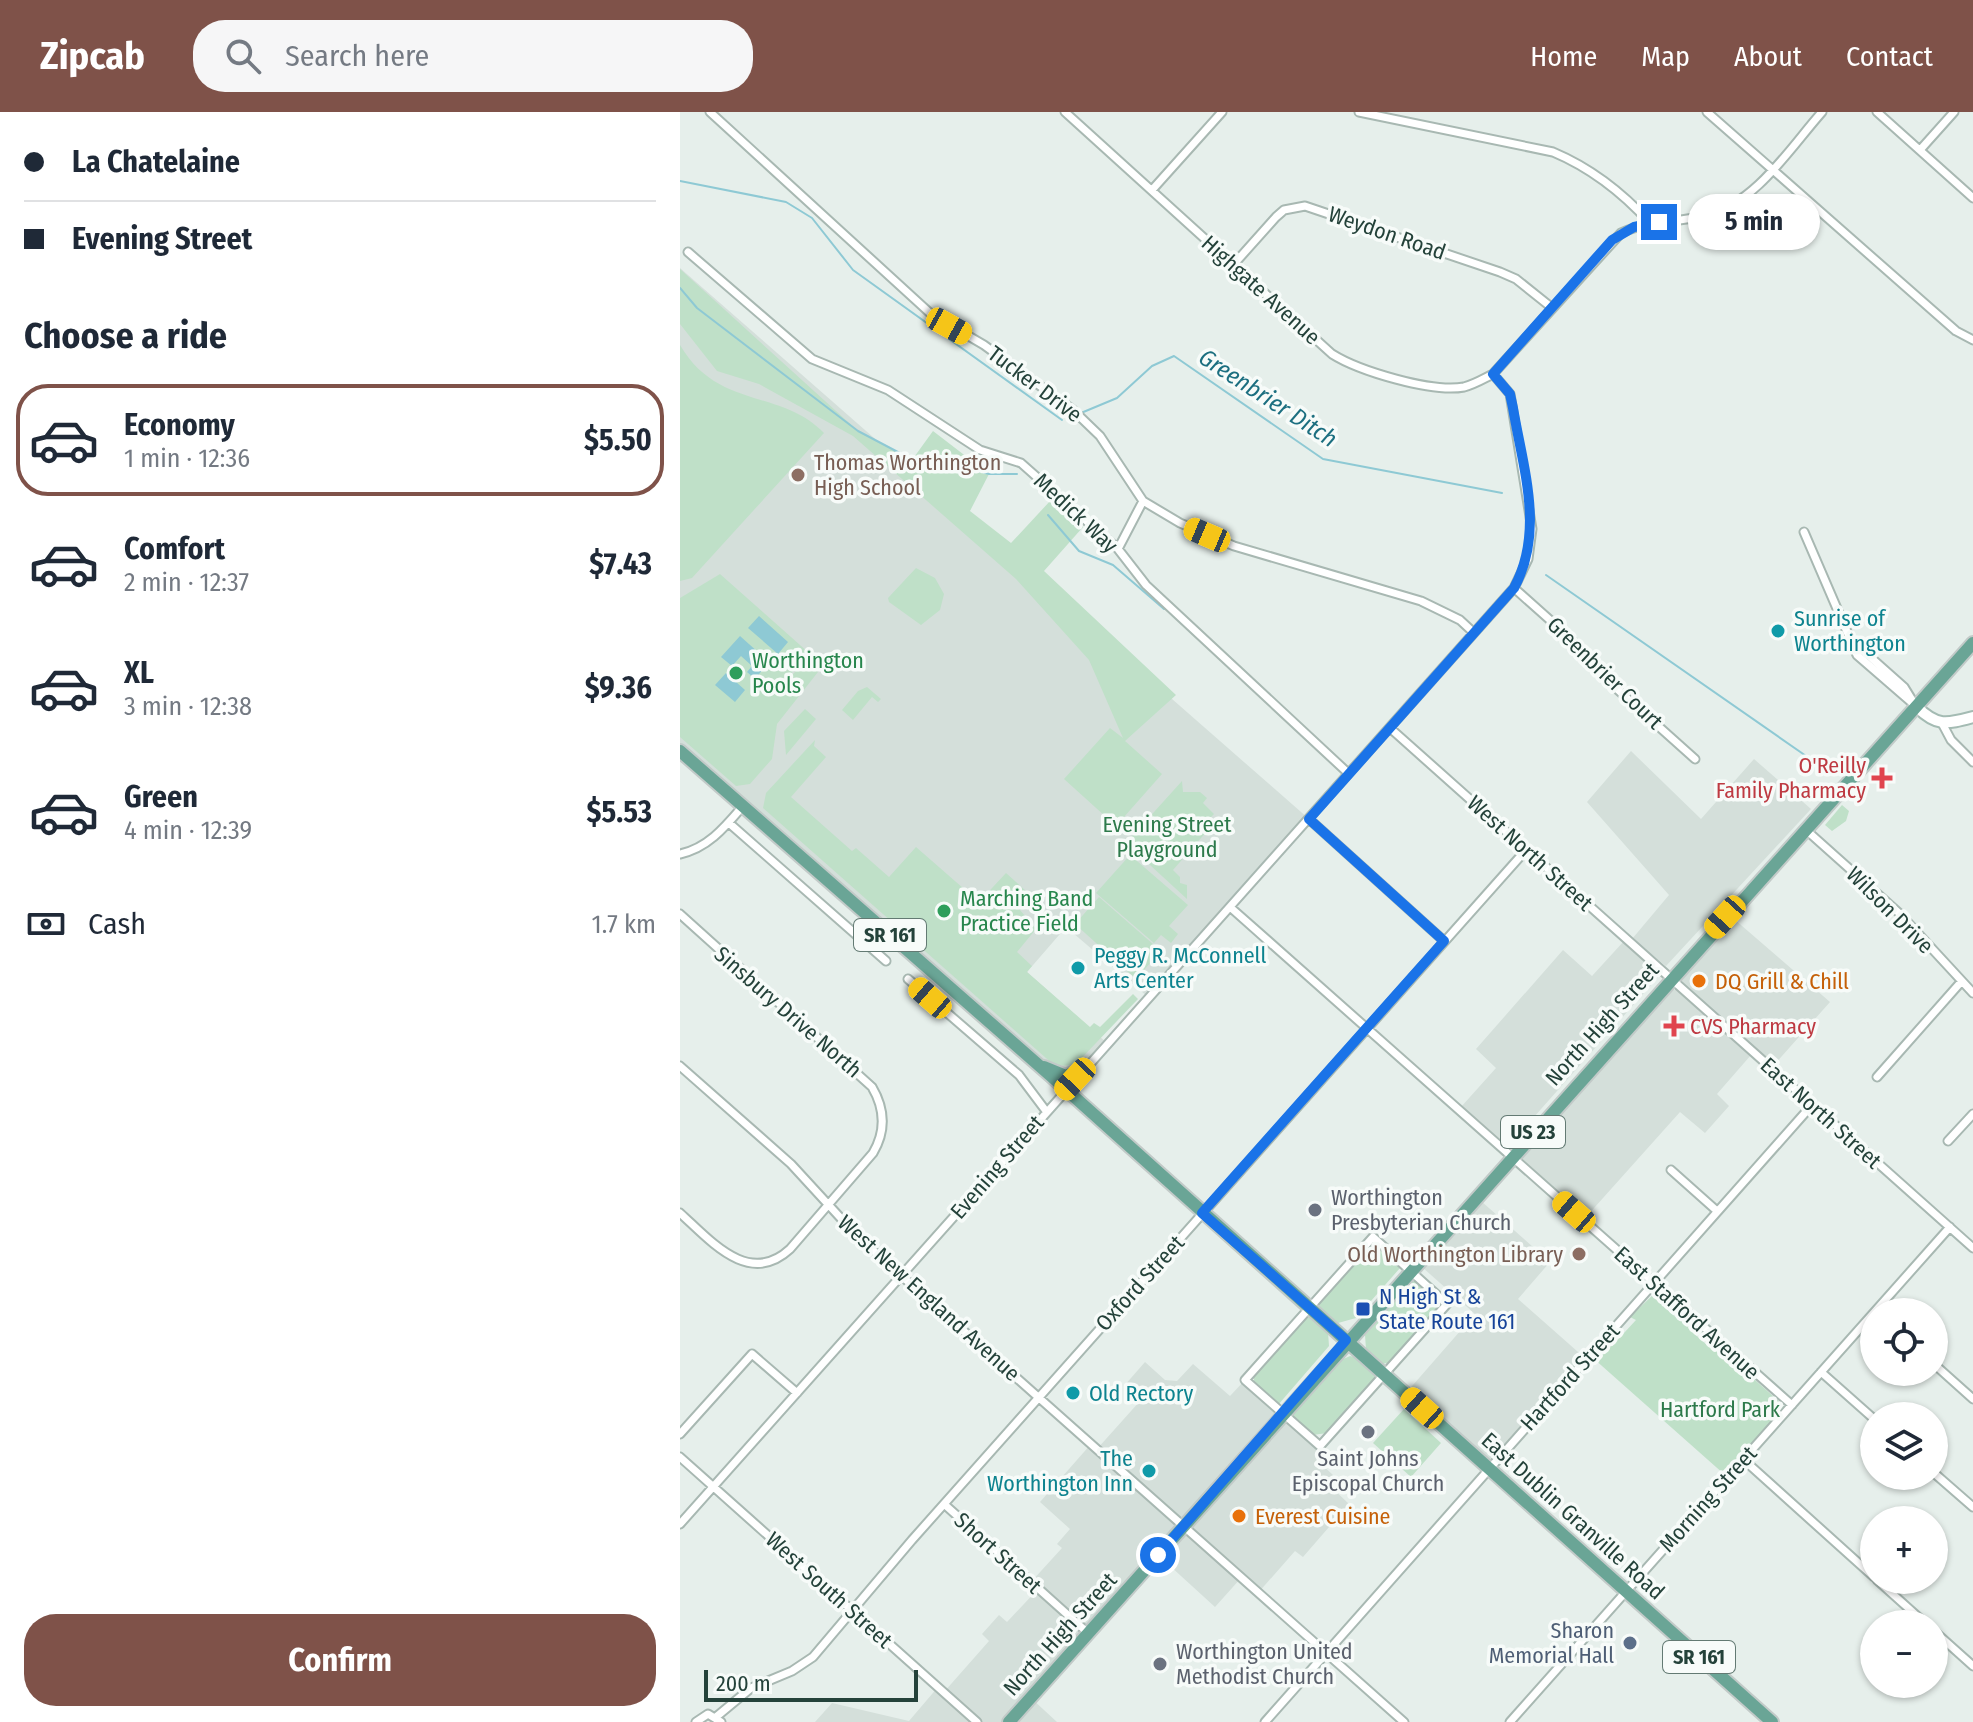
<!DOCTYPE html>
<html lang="en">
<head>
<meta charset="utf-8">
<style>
	body { margin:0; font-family:"Fira Sans Condensed",sans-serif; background:#f6f6f7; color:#1f2937; height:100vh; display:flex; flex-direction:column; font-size:30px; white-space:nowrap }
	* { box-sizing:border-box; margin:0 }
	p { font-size:26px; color:#747a83 }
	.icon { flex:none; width:44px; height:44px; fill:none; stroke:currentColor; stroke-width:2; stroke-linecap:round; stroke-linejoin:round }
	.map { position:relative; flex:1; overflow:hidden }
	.details { display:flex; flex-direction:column; background:#fff; width:680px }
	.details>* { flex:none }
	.banner { display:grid; align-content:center; height:176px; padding:0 24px; background:#fff }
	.fabs { position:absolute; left:1180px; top:1186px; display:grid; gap:16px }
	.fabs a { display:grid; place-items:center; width:88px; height:88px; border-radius:50%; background:#fff; box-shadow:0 2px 6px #0004; font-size:40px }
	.scale { position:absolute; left:24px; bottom:20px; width:214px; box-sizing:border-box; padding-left:8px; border:4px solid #24423a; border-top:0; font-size:22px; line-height:28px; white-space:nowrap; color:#24423a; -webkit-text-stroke:6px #f7fbf9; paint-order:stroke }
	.end { position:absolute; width:36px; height:36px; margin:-18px; border:10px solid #1a73e8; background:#fff; box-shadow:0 0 0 4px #fff }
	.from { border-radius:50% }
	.bubble { position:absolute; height:56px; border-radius:28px; background:#fff; box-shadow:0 2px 6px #0004; font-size:26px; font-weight:700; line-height:56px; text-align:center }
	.car { position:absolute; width:24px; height:48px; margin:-24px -12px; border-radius:10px; box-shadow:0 0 6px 2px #0007; background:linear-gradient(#f5c518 24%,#345 0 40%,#f5c518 0 76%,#345 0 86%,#f5c518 0) }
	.banner b { display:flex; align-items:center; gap:28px; height:76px; font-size:30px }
	.banner b+b { border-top:2px solid #e0e1e3 }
	.banner i { width:20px; height:20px; background:#1f2937 }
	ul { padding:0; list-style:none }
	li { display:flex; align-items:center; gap:24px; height:112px; margin:0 16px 12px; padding:0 8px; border:4px solid transparent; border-radius:32px }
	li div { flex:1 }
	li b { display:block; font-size:30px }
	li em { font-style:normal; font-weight:700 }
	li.on { border-color:#7f5249 }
	li>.icon { width:72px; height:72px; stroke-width:1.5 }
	h2 { padding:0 24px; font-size:36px; line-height:96px }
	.pay { display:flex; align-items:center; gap:20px; height:88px; padding:0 24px; font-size:30px }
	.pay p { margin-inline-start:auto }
	.cta { display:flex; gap:16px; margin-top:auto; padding:16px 24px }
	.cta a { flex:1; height:92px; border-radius:32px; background:#7f5249; color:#fff; font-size:32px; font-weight:700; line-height:92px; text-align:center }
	header { display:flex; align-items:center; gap:48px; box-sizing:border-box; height:112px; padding:0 40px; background:#7f5249; color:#fff }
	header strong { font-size:38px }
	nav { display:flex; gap:44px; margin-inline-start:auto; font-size:28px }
	.search { width:560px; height:72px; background:#f6f6f7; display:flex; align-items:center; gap:20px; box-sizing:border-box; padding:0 28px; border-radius:32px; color:#747a83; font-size:30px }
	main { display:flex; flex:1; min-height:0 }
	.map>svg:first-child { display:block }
	.built { fill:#d4dfda }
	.green { fill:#bfe0c8 }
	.water { fill:#8ec9d4 }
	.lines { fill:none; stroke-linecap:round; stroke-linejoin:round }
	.stream { stroke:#8ec9d4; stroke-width:2 }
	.street-casing { stroke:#a8b8b2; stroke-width:11 }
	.secondary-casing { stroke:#a4bbb3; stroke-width:14 }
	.primary-casing { stroke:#c2cac8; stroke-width:16 }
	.street { stroke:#fff; stroke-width:7 }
	.secondary { stroke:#fff; stroke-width:10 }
	.primary { stroke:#6aa596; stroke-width:12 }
	.route { stroke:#1a73e8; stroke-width:10 }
	.education-dot { fill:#8d6e63; stroke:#f7fbf9; stroke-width:3 }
	.culture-dot { fill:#0f9aa8; stroke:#f7fbf9; stroke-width:3 }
	.leisure-dot { fill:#2e9e5b; stroke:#f7fbf9; stroke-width:3 }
	.health-dot { fill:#e0444e; stroke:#f7fbf9; stroke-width:3 }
	.food-dot { fill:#e8710a; stroke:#f7fbf9; stroke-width:3 }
	.worship-dot { fill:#6b7280; stroke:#f7fbf9; stroke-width:3 }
	.transit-dot { fill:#1a4fb4; stroke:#f7fbf9; stroke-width:3 }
	.service-dot { fill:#5c6f8a; stroke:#f7fbf9; stroke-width:3 }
	.labels { text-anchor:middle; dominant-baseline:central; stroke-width:7; stroke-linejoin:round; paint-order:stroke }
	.shield { fill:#f7fbf9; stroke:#637a73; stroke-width:2 }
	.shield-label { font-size:20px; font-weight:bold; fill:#24423a }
	.street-label { font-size:22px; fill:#24423a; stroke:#f7fbf9 }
	.education-label { font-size:22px; fill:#785e54; stroke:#f7fbf9; text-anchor:start }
	.culture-label { font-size:22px; fill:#0d838f; stroke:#f7fbf9; text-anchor:start }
	.leisure-label { font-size:22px; fill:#27864d; stroke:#f7fbf9; text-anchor:start }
	.health-label { font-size:22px; fill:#be3a42; stroke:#f7fbf9; text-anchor:end }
	.park-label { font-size:22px; fill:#2d7a4b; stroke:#f7fbf9 }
	.food-label { font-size:22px; fill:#c56008; stroke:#f7fbf9; text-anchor:start }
	.worship-label { font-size:22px; fill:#5b616d; stroke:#f7fbf9; text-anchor:start }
	.transit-label { font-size:22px; fill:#164399; stroke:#f7fbf9; text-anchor:start }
	.service-label { font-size:22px; fill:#4e5e75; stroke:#f7fbf9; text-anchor:end }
	.water-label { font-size:24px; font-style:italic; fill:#1c6f80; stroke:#f7fbf9 }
</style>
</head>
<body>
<header>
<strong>Zipcab</strong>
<div class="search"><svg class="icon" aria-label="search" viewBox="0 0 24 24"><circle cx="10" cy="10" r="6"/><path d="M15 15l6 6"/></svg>Search here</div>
<nav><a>Home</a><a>Map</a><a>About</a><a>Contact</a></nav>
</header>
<main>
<section class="details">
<div class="banner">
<b><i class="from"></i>La Chatelaine</b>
<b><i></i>Evening Street</b>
</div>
<h2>Choose a ride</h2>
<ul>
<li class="on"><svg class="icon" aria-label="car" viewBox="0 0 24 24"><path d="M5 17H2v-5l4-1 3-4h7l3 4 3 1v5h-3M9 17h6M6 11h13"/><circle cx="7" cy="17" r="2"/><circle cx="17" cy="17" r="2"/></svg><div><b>Economy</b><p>1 min · 12:36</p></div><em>$5.50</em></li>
<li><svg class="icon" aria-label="car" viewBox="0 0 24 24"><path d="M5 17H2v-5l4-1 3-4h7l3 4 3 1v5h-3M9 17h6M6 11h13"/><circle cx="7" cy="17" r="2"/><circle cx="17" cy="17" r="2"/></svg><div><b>Comfort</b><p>2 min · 12:37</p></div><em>$7.43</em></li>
<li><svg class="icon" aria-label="car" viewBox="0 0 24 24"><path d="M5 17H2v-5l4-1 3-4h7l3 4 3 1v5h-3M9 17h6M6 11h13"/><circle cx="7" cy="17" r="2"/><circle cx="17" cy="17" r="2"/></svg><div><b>XL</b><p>3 min · 12:38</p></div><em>$9.36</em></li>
<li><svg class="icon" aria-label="car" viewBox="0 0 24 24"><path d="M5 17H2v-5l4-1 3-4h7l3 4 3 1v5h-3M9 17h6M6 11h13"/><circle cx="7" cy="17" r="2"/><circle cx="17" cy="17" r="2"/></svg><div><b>Green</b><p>4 min · 12:39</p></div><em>$5.53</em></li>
</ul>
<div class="pay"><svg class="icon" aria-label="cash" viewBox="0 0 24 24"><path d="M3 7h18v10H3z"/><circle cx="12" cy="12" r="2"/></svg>Cash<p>1.7 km</p></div>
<div class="cta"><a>Confirm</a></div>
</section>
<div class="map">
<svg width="1293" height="1610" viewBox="0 0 1293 1610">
	<rect width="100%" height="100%" fill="#e6efeb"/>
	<path class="built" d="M0,156L629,707L468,885L386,815L347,860L427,931L405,955L392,963L358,952L0,639Z
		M951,639L1021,707L1074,647L1131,697L986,854L952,827L989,783L907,690Z
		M1054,807L1150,890L1094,953L1002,869L1003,863Z
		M944,829L979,864L831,1031H822L781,995L816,956L796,937L883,838L912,864Z
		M990,878H996L1071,943L1037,982L1049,994L1025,1021L1000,1000L906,1105L843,1050V1044Z
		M801,1089L870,1150L838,1187L906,1247L810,1356L726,1281L795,1202L742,1155Z
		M465,1250L485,1268L497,1269L513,1252L550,1284L565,1268L640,1334L639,1350L653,1363L647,1371L669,1392L623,1445L615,1439L578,1481L561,1466L535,1495L478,1443L351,1586L377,1610H135L152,1591L229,1609L258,1575L264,1580L309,1529L302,1522L319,1503L327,1510L358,1477L351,1470L382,1436L377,1432L390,1417L360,1390L411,1332L417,1337L460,1289L444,1274Z"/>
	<path class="green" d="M0,157L178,319L232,348L253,319L309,362L290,399L331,431L371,388L403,415L364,459L496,583L445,629L482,662L436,714L384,667L430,616L443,626L409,548L336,467L173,324L79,272L37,259L0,212Z
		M0,233C38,298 100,276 144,321L12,466L0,469Z
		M236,456L255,466L264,482L260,498L241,513L209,490L208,486Z
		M40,462L129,541L95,580L126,549L138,560L97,612L92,647L70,672L56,674L0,625V486Z
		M187,575L201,587L198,590L192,585L173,608L162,598L178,579Z
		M125,597L136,607L106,643L104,619Z
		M135,628L134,634L146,645L111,685L172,739L176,736L209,765L236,735L299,790L326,761L346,779L335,792L356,817L337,840L352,854L347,860L410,915L414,911L420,915L453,882L458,887L395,953L375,954L83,696L86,681Z
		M502,669L503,680H520L527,686L523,691L534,702L523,713L528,718L493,758L500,765V771L507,773V787L446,731Z
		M1162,693L1169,699L1166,709L1152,719L1145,713Z
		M450,743L508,793L489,814L498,822L491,831L481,823L474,831L416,781Z
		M419,785L481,839L456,867L395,812Z
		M690,1133H696L720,1156L676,1206L658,1211L639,1195V1189Z
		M734,1166L760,1193L710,1250L703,1252L686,1237L685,1223Z
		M976,1180L986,1188L984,1195L999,1208L1002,1202L1009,1209L1008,1216L1028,1234L1030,1228L1103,1293L1102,1299L1045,1363L913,1246L925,1232L932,1234L956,1208L950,1205Z
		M627,1204L648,1220L649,1234L598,1293L574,1271V1263Z
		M670,1244L678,1246L696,1263V1267L647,1321L633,1323L612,1303L659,1249Z
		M724,1297L761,1331L731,1365L693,1331Z"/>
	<path class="water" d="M79,504L108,530L98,542L68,516Z
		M60,524L89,550L75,567L67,560L72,554L61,544L52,554L41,545Z
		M46,561L65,578L55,590L35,573Z"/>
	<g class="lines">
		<path class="stream" d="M0,69L106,90L132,106L173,158L382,308
			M0,176L17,196L178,319L233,348H258L309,362H337
			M401,301L437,286L472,254L494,244L643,347L822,381
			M368,403L399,439L433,453L484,497
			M866,463L1129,646"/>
		<defs>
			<path id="street" d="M30,0L251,202L304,233L393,298L420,324L463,389L500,411L554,434L741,489L780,508L794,521
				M385,0L652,242C679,259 752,281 784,275C795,272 803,267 813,262L941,121C969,108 998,111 1027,103C1076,91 1110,36 1142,0
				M679,0L873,40C911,56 942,80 970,111
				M1027,0L1276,219L1293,228
				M1197,0L1293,86
				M1240,38L1274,0
				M472,78L542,0
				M8,140L132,247L208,278L300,338L341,351L438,437L466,473L668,661
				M554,152L596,105L604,98L625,94L820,160L836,167L871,195
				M1124,420L1177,543L1237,595
				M438,437L463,389
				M834,476L889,525L929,570L1015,647
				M1170,527L1224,575L1232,588
				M1263,613L1271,628L1293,650
				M710,616L1293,1136
				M629,707L764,829
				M49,711L206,849
				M1125,717L1219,801L1293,881
				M0,742C28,736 45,715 63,694
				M550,795L1112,1293
				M0,802L192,975C205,997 206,1019 193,1041L110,1137C69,1175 31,1129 0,1101
				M228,867L339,963L366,999
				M0,954L111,1052L179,1126L724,1610
				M1197,965L1281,870
				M1268,1029L1293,1002
				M991,1058L1037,1099
				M693,1125L767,1192L640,1334L565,1268Z
				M1254,1252L1293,1287
				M1141,1260L1194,1307
				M0,1322L72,1242L117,1281
				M0,1345L297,1610
				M1064,1348L1194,1465
				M1254,1361L1293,1395
				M264,1392L408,1521
				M0,1412L834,476L848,447L852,417L830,282L813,262
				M1197,1468L1246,1512
				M1254,1519L1293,1554
				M36,1605L71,1576L112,1559L133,1545L232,1428L846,738
				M16,1610L28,1602L41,1610
				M585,1610L1132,993
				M830,1610L1270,1115"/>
			<path id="secondary" d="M1237,595C1257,615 1267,612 1293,605"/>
			<path id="primary" d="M0,639L371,964L1092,1610
				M364,955L386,964L405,955
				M329,1610L1293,531"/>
		</defs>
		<use href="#street" class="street-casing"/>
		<use href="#secondary" class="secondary-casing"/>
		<use href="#primary" class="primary-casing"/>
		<use href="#street" class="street"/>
		<use href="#secondary" class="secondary"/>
		<use href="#primary" class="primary"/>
	</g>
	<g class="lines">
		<path class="route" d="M478,1443L666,1228L522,1101L764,829L629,707L834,476C865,419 843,356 833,296L830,282L813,262L932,128L954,115L979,110"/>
	</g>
	<g class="education-dot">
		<circle cx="118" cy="363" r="8"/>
		<circle cx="899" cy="1142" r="8"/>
	</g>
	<g class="culture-dot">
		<circle cx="1098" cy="519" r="8"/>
		<circle cx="398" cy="856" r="8"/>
		<circle cx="393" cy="1281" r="8"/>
		<circle cx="469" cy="1359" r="8"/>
	</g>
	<g class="leisure-dot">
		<circle cx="56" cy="561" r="8"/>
		<circle cx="264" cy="799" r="8"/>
	</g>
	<g class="health-dot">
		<path d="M1198 654h8v8h8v8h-8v8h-8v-8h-8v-8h8z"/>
		<path d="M990 902h8v8h8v8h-8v8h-8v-8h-8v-8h8z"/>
	</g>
	<g class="food-dot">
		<circle cx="1019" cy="869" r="8"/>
		<circle cx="559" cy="1404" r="8"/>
	</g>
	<g class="worship-dot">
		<circle cx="635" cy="1098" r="8"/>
		<circle cx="688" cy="1320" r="8"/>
		<circle cx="480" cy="1552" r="8"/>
	</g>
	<rect class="transit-dot" x="675" y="1189" width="16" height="16" rx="4"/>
	<circle class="service-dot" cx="950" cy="1531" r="8"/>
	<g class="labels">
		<g class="shield">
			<rect x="174" y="807" width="72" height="32" rx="6"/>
			<rect x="821" y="1004" width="64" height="32" rx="6"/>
			<rect x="983" y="1529" width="72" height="32" rx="6"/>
		</g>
		<g class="shield-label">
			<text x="210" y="823">SR 161</text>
			<text x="853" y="1020">US 23</text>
			<text x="1019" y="1545">SR 161</text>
		</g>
		<g class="street-label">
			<text transform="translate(707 121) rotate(19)">Weydon Road</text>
			<text transform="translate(581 178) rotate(42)">Highgate Avenue</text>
			<text transform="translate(355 272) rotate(37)">Tucker Drive</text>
			<text transform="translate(396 401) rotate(43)">Medick Way</text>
			<text transform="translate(925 561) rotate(44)">Greenbrier Court</text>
			<text transform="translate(850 741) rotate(42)">West North Street</text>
			<text transform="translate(1210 798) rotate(45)">Wilson Drive</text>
			<text transform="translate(108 900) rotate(41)">Sinsbury Drive North</text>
			<text transform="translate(922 912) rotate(-48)">North High Street</text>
			<text transform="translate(1141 1001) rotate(42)">East North Street</text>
			<text transform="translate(317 1055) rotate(-49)">Evening Street</text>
			<text transform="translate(460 1171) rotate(-48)">Oxford Street</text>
			<text transform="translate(249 1186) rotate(42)">West New England Avenue</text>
			<text transform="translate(1007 1201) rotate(42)">East Stafford Avenue</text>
			<text transform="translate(890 1265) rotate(-48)">Hartford Street</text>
			<text transform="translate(1028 1387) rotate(-48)">Morning Street</text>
			<text transform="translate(893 1404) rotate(42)">East Dublin Granville Road</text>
			<text transform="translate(318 1441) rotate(42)">Short Street</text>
			<text transform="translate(149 1478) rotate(42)">West South Street</text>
			<text transform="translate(380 1522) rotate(-48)">North High Street</text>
		</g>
		<g class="education-label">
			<text x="134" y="350">Thomas Worthington<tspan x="134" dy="25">High School</tspan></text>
			<text x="883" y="1142" text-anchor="end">Old Worthington Library</text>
		</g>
		<g class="culture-label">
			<text x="1114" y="506">Sunrise of<tspan x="1114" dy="25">Worthington</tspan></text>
			<text x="414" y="843">Peggy R. McConnell<tspan x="414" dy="25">Arts Center</tspan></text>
			<text x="409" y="1281">Old Rectory</text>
			<text x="453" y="1346" text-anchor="end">The<tspan x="453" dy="25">Worthington Inn</tspan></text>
		</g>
		<g class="leisure-label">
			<text x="72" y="548">Worthington<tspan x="72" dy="25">Pools</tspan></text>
			<text x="280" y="786">Marching Band<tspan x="280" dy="25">Practice Field</tspan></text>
		</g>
		<g class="health-label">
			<text x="1186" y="653">O'Reilly<tspan x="1186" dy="25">Family Pharmacy</tspan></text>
			<text x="1010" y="914" text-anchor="start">CVS Pharmacy</text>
		</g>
		<g class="park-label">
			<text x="487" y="712">Evening Street<tspan x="487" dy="25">Playground</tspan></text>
			<text x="1040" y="1297">Hartford Park</text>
		</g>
		<g class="food-label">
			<text x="1035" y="869">DQ Grill &amp; Chill</text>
			<text x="575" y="1404">Everest Cuisine</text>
		</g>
		<g class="worship-label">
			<text x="651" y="1085">Worthington<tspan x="651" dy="25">Presbyterian Church</tspan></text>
			<text x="688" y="1346" text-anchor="middle">Saint Johns<tspan x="688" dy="25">Episcopal Church</tspan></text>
			<text x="496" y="1539">Worthington United<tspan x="496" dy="25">Methodist Church</tspan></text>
		</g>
		<g class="transit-label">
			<text x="699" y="1184">N High St &amp;<tspan x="699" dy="25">State Route 161</tspan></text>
		</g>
		<g class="service-label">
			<text x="934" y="1518">Sharon<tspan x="934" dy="25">Memorial Hall</tspan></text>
		</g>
		<g class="water-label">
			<text transform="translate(588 286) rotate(33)">Greenbrier Ditch</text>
		</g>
	</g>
</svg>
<div class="fabs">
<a><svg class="icon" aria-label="locate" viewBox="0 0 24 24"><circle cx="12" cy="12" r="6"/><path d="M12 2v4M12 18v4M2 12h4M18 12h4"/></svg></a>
<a><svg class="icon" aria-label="layers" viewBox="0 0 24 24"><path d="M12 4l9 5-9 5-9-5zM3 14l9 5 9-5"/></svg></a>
<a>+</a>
<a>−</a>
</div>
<div class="scale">200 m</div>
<i class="end from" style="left:478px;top:1443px"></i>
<i class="end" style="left:979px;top:110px"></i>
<div class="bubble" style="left:1008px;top:82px;width:132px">5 min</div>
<i class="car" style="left:269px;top:214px;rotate:119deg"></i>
<i class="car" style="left:527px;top:423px;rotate:293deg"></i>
<i class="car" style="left:1045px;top:805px;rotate:222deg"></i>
<i class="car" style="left:250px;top:886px;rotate:311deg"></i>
<i class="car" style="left:395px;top:967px;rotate:223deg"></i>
<i class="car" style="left:894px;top:1100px;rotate:311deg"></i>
<i class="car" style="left:742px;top:1296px;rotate:312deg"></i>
</div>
</main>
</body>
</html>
